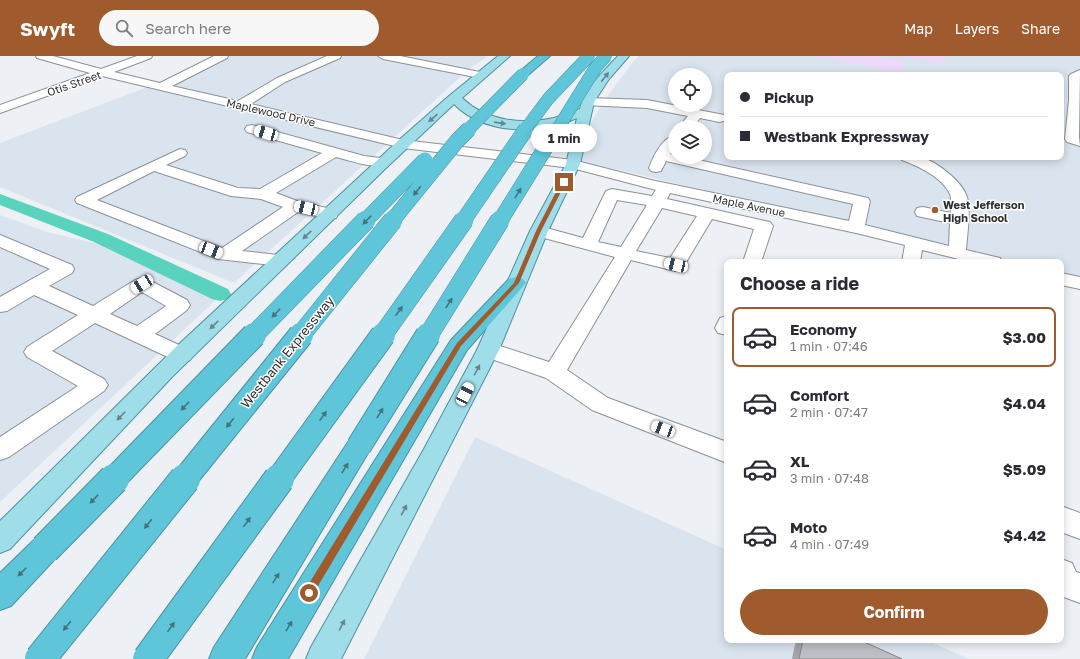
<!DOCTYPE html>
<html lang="en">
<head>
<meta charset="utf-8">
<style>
	body { margin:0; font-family:"Golos Text",sans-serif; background:#f7f7f7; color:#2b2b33; height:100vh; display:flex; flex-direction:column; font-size:15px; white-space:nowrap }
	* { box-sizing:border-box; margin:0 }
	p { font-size:13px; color:#7c7c81 }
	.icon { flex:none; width:22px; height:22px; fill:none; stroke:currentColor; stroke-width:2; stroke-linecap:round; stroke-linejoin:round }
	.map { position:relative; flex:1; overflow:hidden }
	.sheet { position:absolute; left:724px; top:203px; width:340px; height:384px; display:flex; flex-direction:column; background:#fff; border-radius:8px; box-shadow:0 2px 10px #0003 }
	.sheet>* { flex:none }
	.top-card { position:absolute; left:724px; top:16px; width:340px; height:88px; border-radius:8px; box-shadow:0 2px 10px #0003; display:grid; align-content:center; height:88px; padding:0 16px; background:#fff }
	.tools { position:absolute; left:668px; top:12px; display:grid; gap:8px }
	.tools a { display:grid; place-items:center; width:44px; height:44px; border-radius:50%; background:#fff; box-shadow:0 2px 10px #0003; font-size:20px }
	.end { position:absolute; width:18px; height:18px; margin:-9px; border:5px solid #9f5b2d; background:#fff; box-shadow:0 0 0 2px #fff }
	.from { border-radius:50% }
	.bubble { position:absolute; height:28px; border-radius:14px; background:#fff; box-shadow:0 2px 10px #0003; font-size:13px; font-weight:700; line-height:28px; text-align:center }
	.car { position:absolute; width:12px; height:24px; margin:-12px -6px; border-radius:5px; box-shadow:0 0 3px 1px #0007; background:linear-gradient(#fff 24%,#345 0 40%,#fff 0 76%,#345 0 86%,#fff 0) }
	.top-card b { display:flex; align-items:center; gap:14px; height:38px; font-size:15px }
	.top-card b+b { border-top:1px solid #e1e1e2 }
	.top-card i { width:10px; height:10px; background:#2b2b33 }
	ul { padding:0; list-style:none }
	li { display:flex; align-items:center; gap:12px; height:60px; margin:0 8px 6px; padding:0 8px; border:2px solid transparent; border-radius:8px }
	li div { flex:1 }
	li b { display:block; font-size:15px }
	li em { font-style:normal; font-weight:700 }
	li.current { border-color:#9f5b2d }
	li>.icon { width:36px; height:36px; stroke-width:1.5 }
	h2 { padding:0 16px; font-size:18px; line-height:48px }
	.button { display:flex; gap:8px; margin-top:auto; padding:8px 16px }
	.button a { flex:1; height:46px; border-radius:24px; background:#9f5b2d; color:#fff; font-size:16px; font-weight:700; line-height:46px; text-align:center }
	header { display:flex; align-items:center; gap:24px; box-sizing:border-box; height:56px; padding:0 20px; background:#9f5b2d; color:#fff }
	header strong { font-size:19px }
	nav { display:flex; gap:22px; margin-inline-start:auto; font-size:14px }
	.search { width:280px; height:36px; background:#f7f7f7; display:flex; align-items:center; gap:10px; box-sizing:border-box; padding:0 14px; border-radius:22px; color:#7c7c81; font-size:15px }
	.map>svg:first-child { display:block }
	.built { fill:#dae4ee; fill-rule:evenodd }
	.green { fill:#eed8fc }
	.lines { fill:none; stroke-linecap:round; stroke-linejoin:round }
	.canal { fill:#59d3bd; fill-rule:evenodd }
	.minor-casing { stroke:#8c9195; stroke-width:2 }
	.major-casing { stroke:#4e919f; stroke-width:2 }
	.highway-casing { stroke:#4e919f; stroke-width:2 }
	.minor { fill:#fff; fill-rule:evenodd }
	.major { fill:#9fdde9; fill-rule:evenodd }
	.highway { fill:#5fc6da; fill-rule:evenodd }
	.highway-bridge-far4-casing { stroke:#4e919f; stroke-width:13; stroke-linecap:butt }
	.highway-bridge-far3-casing { stroke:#4e919f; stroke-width:16; stroke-linecap:butt }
	.highway-bridge-far2-casing { stroke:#4e919f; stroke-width:20; stroke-linecap:butt }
	.highway-bridge-far1-casing { stroke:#4e919f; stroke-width:26; stroke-linecap:butt }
	.highway-bridge-casing { stroke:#4e919f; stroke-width:32; stroke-linecap:butt }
	.highway-bridge-far4 { stroke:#5fc6da; stroke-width:12 }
	.highway-bridge-far3 { stroke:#5fc6da; stroke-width:15 }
	.highway-bridge-far2 { stroke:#5fc6da; stroke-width:19 }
	.highway-bridge-far1 { stroke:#5fc6da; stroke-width:24 }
	.highway-bridge { stroke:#5fc6da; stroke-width:30 }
	.wall { fill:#a3a4a9 }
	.building { fill:#bebfc5; stroke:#85868a }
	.oneway { fill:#66868d }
	.oneway2 { fill:#44737d }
	.route { fill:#9f5b2d }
	.poi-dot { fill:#9f5b2d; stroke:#fff; stroke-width:1.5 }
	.labels { text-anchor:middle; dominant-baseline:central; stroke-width:3; stroke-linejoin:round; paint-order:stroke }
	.far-street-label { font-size:11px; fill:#2d2f31; stroke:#fff }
	.far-poi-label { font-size:11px; font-weight:bold; fill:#2d2f31; stroke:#fff; text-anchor:start }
	.street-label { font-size:13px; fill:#2d2f31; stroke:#fff }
</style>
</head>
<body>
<header>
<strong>Swyft</strong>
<div class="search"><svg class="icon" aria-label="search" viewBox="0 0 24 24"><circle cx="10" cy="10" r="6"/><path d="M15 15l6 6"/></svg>Search here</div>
<nav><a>Map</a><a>Layers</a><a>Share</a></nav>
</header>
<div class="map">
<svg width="1080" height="603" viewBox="0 0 1080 603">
	<rect width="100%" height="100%" fill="#edf1f6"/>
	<path class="built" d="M215,0H488L469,13L234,227L0,131V87L163,25Z
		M639,0H1080V222L1061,218V206H1012L568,102L609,38L633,6ZM675,19H705V49H675ZM727,19H1061V101H727ZM675,71H705V101H675Z
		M0,159L47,176L108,190L165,212L219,241L0,446Z
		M475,381L727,494V584H926L969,603H364Z"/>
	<path class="green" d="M813,0H873L905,5L902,16Z
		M899,0H946L944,7Z"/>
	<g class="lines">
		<path class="canal" d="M0,138L108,178L228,233L231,238L228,243L220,245L212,243L94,186L0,149Z"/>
		<defs>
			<path id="minor" d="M36,0H53L101,13L137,0H152L151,2L114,16L160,27L214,0H228L227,2L172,30L238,45L277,22L327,0H341L340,2L285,26L251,48L403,84L573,104L651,124L849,165L853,148L666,105L661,115L656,116L651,115L649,112C653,101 662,82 675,79V92L670,98L675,99V101H685L868,142L870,145L865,169L949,190L950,167L917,160L915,156L917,152L923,151L951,157C951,151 952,144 950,138C942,121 918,110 902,104L900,101C906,101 915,100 921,101C937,106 962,125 967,141C971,155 967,179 966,194L1000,202L1002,206H971L922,194L920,206H902L905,189L856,177L670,137L667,143L770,166L773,170L761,206H743L754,173L712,163L682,213L675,215L631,204L567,314L608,342L727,386V407L592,354L546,322L480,299L477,294L480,289L488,286L549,306L615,201L533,179L530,175L533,171L539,170L583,182L606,135L612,133L652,140L656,134L572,112L403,92L102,20L0,57V49L90,17L37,2ZM617,144L647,149L621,191L598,186ZM662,152L697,160L670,202L636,195Z
				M378,0H400L480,16L484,17L486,19L484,21L480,22L383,3Z
				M1080,14L1079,81L1080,90L1067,86L1065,83L1069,44V20L1071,18Z
				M588,42L647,44L719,58L724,59L726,62L724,65L719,66L700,62L693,71H679L688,60L647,52L584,49L582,46L584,43Z
				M252,69L364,100L389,103L391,106L389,109C372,113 352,105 336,101L276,137L300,146L336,154L338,158L336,162L330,163L298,156L242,195L287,200L290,204L287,208L281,210L218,203L77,147L75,144L77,141L180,93L185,94L187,97L185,100L166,109L238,132L260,133L322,97L247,76L245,73L247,70ZM154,115L231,140L261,143L283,151L222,192L97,144Z
				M0,179L72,209L74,213L72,217L49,230L93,250L135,224L142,222L149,224L187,244L190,249L187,254L155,278L190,294L193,299L190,304L182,307L174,304L95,267L52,295L104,323L108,329L104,335L9,401L0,404V381L78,330L27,301L24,296L27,291L78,259L34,239L7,255L0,256V241L50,213L0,191ZM142,236L166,250L137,270L110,258Z
				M1061,217L1080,221V233L1061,229Z
				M727,260V279L718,277L715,272L720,262Z
				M1061,450L1080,457V483L1061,476Z
				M1061,503L1072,507L1076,516L1080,517V547L1061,540Z"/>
			<path id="major" d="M498,0H510L462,42C486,65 522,69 554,62C563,60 571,55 580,53C585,32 604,15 618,0H629L609,23L594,46L580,108L548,175L499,294L341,603H306L311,591L424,393L477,294L530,175L566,108L577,62C540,79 484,79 454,48L385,113L172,321L10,493L0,497V465L177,290L399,84L449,40Z"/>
			<path id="highway" d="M538,0H550L527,20H519L517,18L519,16Z
				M516,221L523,223L526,227L467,294L288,603H252L257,591L451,284L509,223Z
				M359,380L368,383L372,390L368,397L245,603H209L214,591L350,383Z
				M45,479L55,483L60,493L55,503L11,550L0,554V517L35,483Z"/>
		</defs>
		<use href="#minor" class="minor-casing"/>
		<use href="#major" class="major-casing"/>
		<use href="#highway" class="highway-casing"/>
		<use href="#minor" class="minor"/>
		<use href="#major" class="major"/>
		<use href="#highway" class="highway"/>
		<defs>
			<path id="highway-bridge-far4" d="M468,74L523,18
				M525,74L548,43L589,0
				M557,74L596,11L606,0"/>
			<path id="highway-bridge-far3" d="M365,165L425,104
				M392,165L457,85L469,73
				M463,165L526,73
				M500,165L557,73"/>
			<path id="highway-bridge-far2" d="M253,280L366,164
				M300,280L393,164
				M382,280L464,164
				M428,280L500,164"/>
			<path id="highway-bridge-far1" d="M359,390L428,279
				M113,424L254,279
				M184,424L301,279
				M278,424L383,279"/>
			<path id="highway-bridge" d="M45,493L114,423
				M40,603L185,423
				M148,603L279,423"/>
		</defs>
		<use href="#highway-bridge-far4" class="highway-bridge-far4-casing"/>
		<use href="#highway-bridge-far3" class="highway-bridge-far3-casing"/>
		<use href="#highway-bridge-far2" class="highway-bridge-far2-casing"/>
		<use href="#highway-bridge-far1" class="highway-bridge-far1-casing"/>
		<use href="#highway-bridge" class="highway-bridge-casing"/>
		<use href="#highway-bridge-far4" class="highway-bridge-far4"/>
		<use href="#highway-bridge-far3" class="highway-bridge-far3"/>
		<use href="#highway-bridge-far2" class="highway-bridge-far2"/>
		<use href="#highway-bridge-far1" class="highway-bridge-far1"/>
		<use href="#highway-bridge" class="highway-bridge"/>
	</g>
	<path class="wall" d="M796,584H860L902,603H792Z"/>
	<path class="building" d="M803,584H860L902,603H799Z"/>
	<defs><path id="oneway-solid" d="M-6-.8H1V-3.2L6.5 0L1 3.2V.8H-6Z"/></defs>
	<g class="oneway">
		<use href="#oneway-solid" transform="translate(605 21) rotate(-51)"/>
		<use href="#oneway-solid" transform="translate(433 62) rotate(139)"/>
		<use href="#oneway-solid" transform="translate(500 67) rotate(8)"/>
		<use href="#oneway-solid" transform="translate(307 179) rotate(136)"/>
		<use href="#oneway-solid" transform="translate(214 269) rotate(136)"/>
		<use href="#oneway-solid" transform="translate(477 314) rotate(-62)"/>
		<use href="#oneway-solid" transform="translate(121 360) rotate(134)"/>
		<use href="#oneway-solid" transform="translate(404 454) rotate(-62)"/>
		<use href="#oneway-solid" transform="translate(342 569) rotate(-62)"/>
	</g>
	<g class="oneway2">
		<use href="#oneway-solid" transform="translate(417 135) rotate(129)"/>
		<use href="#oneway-solid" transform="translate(518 137) rotate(-58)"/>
		<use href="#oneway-solid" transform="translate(367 164) rotate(134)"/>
		<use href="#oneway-solid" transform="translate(449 247) rotate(-58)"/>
		<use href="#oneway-solid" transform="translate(399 255) rotate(-54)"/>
		<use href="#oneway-solid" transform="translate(276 257) rotate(134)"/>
		<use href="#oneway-solid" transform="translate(185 350) rotate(134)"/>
		<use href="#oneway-solid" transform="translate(380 357) rotate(-58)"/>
		<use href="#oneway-solid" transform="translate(323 360) rotate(-54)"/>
		<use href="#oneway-solid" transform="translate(230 367) rotate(129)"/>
		<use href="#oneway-solid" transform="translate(345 412) rotate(-58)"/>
		<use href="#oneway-solid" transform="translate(94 443) rotate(134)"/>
		<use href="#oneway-solid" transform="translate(247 466) rotate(-54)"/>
		<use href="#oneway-solid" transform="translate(148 468) rotate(129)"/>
		<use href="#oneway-solid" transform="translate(22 516) rotate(135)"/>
		<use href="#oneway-solid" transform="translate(276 522) rotate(-58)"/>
		<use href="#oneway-solid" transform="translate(67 570) rotate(129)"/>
		<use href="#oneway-solid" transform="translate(289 570) rotate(-59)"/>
		<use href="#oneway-solid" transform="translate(171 571) rotate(-54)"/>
	</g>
	<path class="route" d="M564,125L566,126L541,175L519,227L461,290L312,540L309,542L305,540L304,537L305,534L457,287L514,227L536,175L561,126Z"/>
	<circle class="poi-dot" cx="935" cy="154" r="4"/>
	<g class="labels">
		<g class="far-street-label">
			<text transform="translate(74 27) rotate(-19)">Otis Street</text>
			<text transform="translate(271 56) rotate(13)">Maplewood Drive</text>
			<text transform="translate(749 149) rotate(12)">Maple Avenue</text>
		</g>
		<g class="far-poi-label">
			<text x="943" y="148">West Jefferson<tspan x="943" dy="13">High School</tspan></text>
		</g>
		<g class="street-label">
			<text transform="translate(287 296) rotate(-51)">Westbank Expressway</text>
		</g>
	</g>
</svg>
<div class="tools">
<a><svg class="icon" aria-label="locate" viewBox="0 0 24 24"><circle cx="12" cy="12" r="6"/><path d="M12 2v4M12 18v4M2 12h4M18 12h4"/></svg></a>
<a><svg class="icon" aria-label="layers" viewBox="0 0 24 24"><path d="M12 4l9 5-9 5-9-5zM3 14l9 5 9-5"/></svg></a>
</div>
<i class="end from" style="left:309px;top:537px"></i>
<i class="end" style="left:564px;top:126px"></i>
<div class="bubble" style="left:531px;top:68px;width:66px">1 min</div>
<i class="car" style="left:266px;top:77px;rotate:286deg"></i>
<i class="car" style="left:306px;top:152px;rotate:283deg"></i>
<i class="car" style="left:211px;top:194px;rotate:111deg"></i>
<i class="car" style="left:676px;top:209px;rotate:283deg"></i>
<i class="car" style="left:142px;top:228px;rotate:238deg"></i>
<i class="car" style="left:465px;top:338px;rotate:27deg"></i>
<i class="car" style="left:663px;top:373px;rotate:291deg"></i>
<div class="top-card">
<b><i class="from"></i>Pickup</b>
<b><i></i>Westbank Expressway</b>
</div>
<section class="sheet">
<h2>Choose a ride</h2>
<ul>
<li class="current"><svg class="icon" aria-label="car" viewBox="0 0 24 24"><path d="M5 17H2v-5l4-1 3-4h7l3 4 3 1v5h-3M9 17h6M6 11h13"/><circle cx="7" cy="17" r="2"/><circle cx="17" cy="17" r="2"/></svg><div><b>Economy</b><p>1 min · 07:46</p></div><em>$3.00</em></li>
<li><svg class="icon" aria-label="car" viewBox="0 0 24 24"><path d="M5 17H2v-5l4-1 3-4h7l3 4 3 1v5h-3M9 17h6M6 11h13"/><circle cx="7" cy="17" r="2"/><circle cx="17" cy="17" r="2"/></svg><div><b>Comfort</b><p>2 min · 07:47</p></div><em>$4.04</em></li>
<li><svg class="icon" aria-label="car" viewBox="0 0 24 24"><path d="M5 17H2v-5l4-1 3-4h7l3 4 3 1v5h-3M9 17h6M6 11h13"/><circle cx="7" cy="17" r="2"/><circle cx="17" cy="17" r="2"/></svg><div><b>XL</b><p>3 min · 07:48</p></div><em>$5.09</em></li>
<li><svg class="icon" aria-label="car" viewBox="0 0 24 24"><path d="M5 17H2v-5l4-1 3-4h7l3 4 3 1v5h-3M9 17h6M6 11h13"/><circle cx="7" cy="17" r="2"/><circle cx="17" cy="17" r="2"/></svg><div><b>Moto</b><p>4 min · 07:49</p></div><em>$4.42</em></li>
</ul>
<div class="button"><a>Confirm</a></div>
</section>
</div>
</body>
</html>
